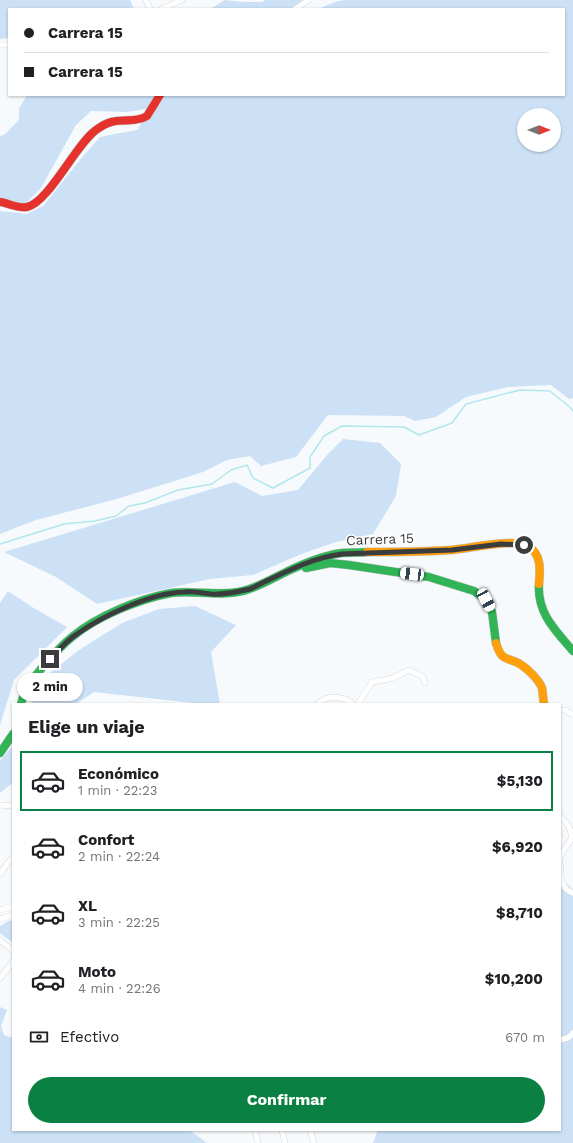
<!DOCTYPE html>
<html lang="es">
<head>
<meta charset="utf-8">
<style>
	body { margin:0; font-family:"Work Sans",sans-serif; background:#f6f6f6; color:#202124; height:100vh; display:flex; flex-direction:column; font-size:15px; white-space:nowrap }
	* { box-sizing:border-box; margin:0 }
	p { font-size:13px; color:#757577 }
	.icon { flex:none; width:22px; height:22px; fill:none; stroke:currentColor; stroke-width:2; stroke-linecap:round; stroke-linejoin:round }
	.map { position:relative; flex:1; overflow:hidden }
	.details { position:absolute; left:12px; top:703px; width:549px; height:428px; display:flex; flex-direction:column; background:#fff; border-radius:0px; box-shadow:0 1px 3px #0004 }
	.details>* { flex:none }
	.guide { position:absolute; left:8px; top:8px; width:557px; height:88px; border-radius:0px; box-shadow:0 1px 3px #0004; display:grid; align-content:center; height:88px; padding:0 16px; background:#fff }
	.needle { width:26px; rotate:90deg }
	.tools { position:absolute; left:517px; top:108px; display:grid; gap:8px }
	.tools a { display:grid; place-items:center; width:44px; height:44px; border-radius:50%; background:#fff; box-shadow:0 1px 3px #0004; font-size:20px }
	.end { position:absolute; width:18px; height:18px; margin:-9px; border:5px solid #3a3c3e; background:#fff; box-shadow:0 0 0 2px #fff }
	.from { border-radius:50% }
	.bubble { position:absolute; height:28px; border-radius:14px; background:#fff; box-shadow:0 1px 3px #0004; font-size:13px; font-weight:700; line-height:28px; text-align:center }
	.car { position:absolute; width:12px; height:24px; margin:-12px -6px; border-radius:5px; box-shadow:0 0 3px 1px #0007; background:linear-gradient(#fff 24%,#345 0 40%,#fff 0 76%,#345 0 86%,#fff 0) }
	.guide b { display:flex; align-items:center; gap:14px; height:38px; font-size:15px }
	.guide b+b { border-top:1px solid #e0e0e0 }
	.guide i { width:10px; height:10px; background:#202124 }
	ul { padding:0; list-style:none }
	li { display:flex; align-items:center; gap:12px; height:60px; margin:0 8px 6px; padding:0 8px; border:2px solid transparent; border-radius:0px }
	li div { flex:1 }
	li b { display:block; font-size:15px }
	li em { font-style:normal; font-weight:700 }
	li.selected { border-color:#0b8043 }
	li>.icon { width:36px; height:36px; stroke-width:1.5 }
	h2 { padding:0 16px; font-size:18px; line-height:48px }
	.pay { display:flex; align-items:center; gap:10px; height:44px; padding:0 16px; font-size:15px }
	.pay p { margin-inline-start:auto }
	.cta { display:flex; gap:8px; margin-top:auto; padding:8px 16px }
	.cta a { flex:1; height:46px; border-radius:24px; background:#0b8043; color:#fff; font-size:16px; font-weight:700; line-height:46px; text-align:center }
	.map>svg:first-child { display:block }
	.green { fill:#cce1f6; fill-rule:evenodd }
	.lines { fill:none; stroke-linecap:round; stroke-linejoin:round }
	.stream { stroke:#b0e7ec; stroke-width:1.5 }
	.street-casing { stroke:#c3c5c7; stroke-width:6 }
	.fast-casing { stroke:#c3c5c7; stroke-width:9 }
	.slow-casing { stroke:#c3c5c7; stroke-width:9 }
	.jam-casing { stroke:#c3c5c7; stroke-width:9 }
	.street { stroke:#fefeff; stroke-width:5.5 }
	.fast { stroke:#30b455; stroke-width:8 }
	.slow { stroke:#ff9f0a; stroke-width:8 }
	.jam { stroke:#e5322d; stroke-width:8 }
	.route { stroke:#3a3c3e; stroke-width:5 }
	.labels { text-anchor:middle; dominant-baseline:central; stroke-width:3; stroke-linejoin:round; paint-order:stroke }
	.street-label { font-size:14px; fill:#3a3c3e; stroke:#fff }
</style>
</head>
<body>
<div class="map">
<svg width="573" height="1143" viewBox="0 0 573 1143">
	<rect width="100%" height="100%" fill="#f7fafc"/>
	<path class="green" d="M0,0H130L134,9H9V38L0,39Z
		M225,0L243,2H263L264,0H303L291,9H210Z
		M344,0H573V398L569,399L551,385L508,387L466,397L436,417L415,421L404,416L328,415L296,457L261,466L250,456L227,460L203,472L117,499L36,520L0,534V211L27,214L43,206L84,155L100,137L114,134L138,130L146,109L127,112L91,111L76,125L41,188L26,203H17L0,199V136L4,135L19,120V109L27,95H564V9H318L335,2ZM524,115H554V145H524Z
		M343,439L380,443L401,464L396,496L373,534L336,542L299,555L253,575L210,579L97,604L56,577L4,552L235,482L262,496L298,490L327,455Z
		M8,591L32,607L67,627L14,680L0,725V603Z
		M195,606L236,625L211,652L220,704H202L94,692L76,704H31L32,699L45,677L79,650L122,623L159,609Z
		M13,746V783L0,793V760Z
		M560,880L571,887L573,890V1143H373L378,1130H560Z
		M13,920V943L0,933V926L8,921Z
		M0,1007L7,1010L1,1026L4,1035L13,1038V1130H189L207,1143H0Z"/>
	<g class="lines">
		<path class="stream" d="M0,544L64,524L95,521L116,516L129,506L145,503L178,490L212,484L231,470L247,465L253,478L273,488L310,468V457L324,436L342,426L404,427L419,435L452,423L466,404L520,390L550,391L571,408L573,411"/>
		<defs>
			<path id="street" d="M146,0L150,9
				M161,9L182,0
				M295,9L309,0
				M0,45H9
				M318,704C327,694 344,696 353,704
				M358,704L372,682L393,678L409,670L423,677L425,683
				M560,710H565L573,715
				M0,805L13,806
				M560,816C566,821 573,830 571,839C568,846 562,849 560,859
				M560,862C561,875 559,888 573,893
				M0,874L10,860L13,858
				M0,910L13,906
				M0,919L13,915
				M0,940L13,951
				M0,978L13,962
				M560,1040L568,1038L573,1033
				M255,1130L258,1143
				M282,1130L285,1143
				M310,1130L314,1143"/>
			<path id="fast" d="M306,568L330,563L349,565L429,577L474,591L486,600L492,612L496,643
				M539,584C537,613 555,630 573,651
				M21,704C25,687 35,676 46,663C54,654 62,645 72,637C97,616 139,599 171,593C195,590 219,597 243,591C259,587 273,578 288,571C305,563 324,555 342,553C350,552 359,553 367,552
				M0,753L13,734"/>
			<path id="slow" d="M367,552C394,552 422,552 450,550C471,549 511,537 529,547C542,555 540,571 539,584
				M496,643C502,662 505,656 520,664C528,669 539,680 542,688C543,693 543,699 544,704"/>
			<path id="jam" d="M0,202C8,203 19,209 27,207C49,202 76,144 96,130C116,115 123,124 143,118L147,116L160,95"/>
		</defs>
		<use href="#street" class="street-casing"/>
		<use href="#fast" class="fast-casing"/>
		<use href="#slow" class="slow-casing"/>
		<use href="#jam" class="jam-casing"/>
		<use href="#street" class="street"/>
		<use href="#fast" class="fast"/>
		<use href="#slow" class="slow"/>
		<use href="#jam" class="jam"/>
	</g>
	<g class="lines">
		<path class="route" d="M50,659C59,650 67,640 77,634C104,615 151,593 184,592C193,591 202,593 211,594C224,595 237,592 250,589C280,575 309,558 342,554L452,550L501,544L524,545"/>
	</g>
	<g class="labels">
		<g class="street-label">
			<text transform="translate(380 539) rotate(-2)">Carrera 15</text>
		</g>
	</g>
</svg>
<div class="tools">
<a><svg class="needle" viewBox="-14 -14 28 28"><path d="M0-13l5 13h-10z" fill="#e53935"/><path d="M0 13l5-13h-10z" fill="#757577"/></svg></a>
</div>
<i class="end from" style="left:524px;top:545px"></i>
<i class="end" style="left:50px;top:659px"></i>
<div class="bubble" style="left:17px;top:673px;width:66px">2 min</div>
<i class="car" style="left:412px;top:574px;rotate:277deg"></i>
<i class="car" style="left:486px;top:600px;rotate:152deg"></i>
<div class="guide">
<b><i class="from"></i>Carrera 15</b>
<b><i></i>Carrera 15</b>
</div>
<section class="details">
<h2>Elige un viaje</h2>
<ul>
<li class="selected"><svg class="icon" aria-label="car" viewBox="0 0 24 24"><path d="M5 17H2v-5l4-1 3-4h7l3 4 3 1v5h-3M9 17h6M6 11h13"/><circle cx="7" cy="17" r="2"/><circle cx="17" cy="17" r="2"/></svg><div><b>Económico</b><p>1 min · 22:23</p></div><em>$5,130</em></li>
<li><svg class="icon" aria-label="car" viewBox="0 0 24 24"><path d="M5 17H2v-5l4-1 3-4h7l3 4 3 1v5h-3M9 17h6M6 11h13"/><circle cx="7" cy="17" r="2"/><circle cx="17" cy="17" r="2"/></svg><div><b>Confort</b><p>2 min · 22:24</p></div><em>$6,920</em></li>
<li><svg class="icon" aria-label="car" viewBox="0 0 24 24"><path d="M5 17H2v-5l4-1 3-4h7l3 4 3 1v5h-3M9 17h6M6 11h13"/><circle cx="7" cy="17" r="2"/><circle cx="17" cy="17" r="2"/></svg><div><b>XL</b><p>3 min · 22:25</p></div><em>$8,710</em></li>
<li><svg class="icon" aria-label="car" viewBox="0 0 24 24"><path d="M5 17H2v-5l4-1 3-4h7l3 4 3 1v5h-3M9 17h6M6 11h13"/><circle cx="7" cy="17" r="2"/><circle cx="17" cy="17" r="2"/></svg><div><b>Moto</b><p>4 min · 22:26</p></div><em>$10,200</em></li>
</ul>
<div class="pay"><svg class="icon" aria-label="cash" viewBox="0 0 24 24"><path d="M3 7h18v10H3z"/><circle cx="12" cy="12" r="2"/></svg>Efectivo<p>670 m</p></div>
<div class="cta"><a>Confirmar</a></div>
</section>
</div>
</body>
</html>
